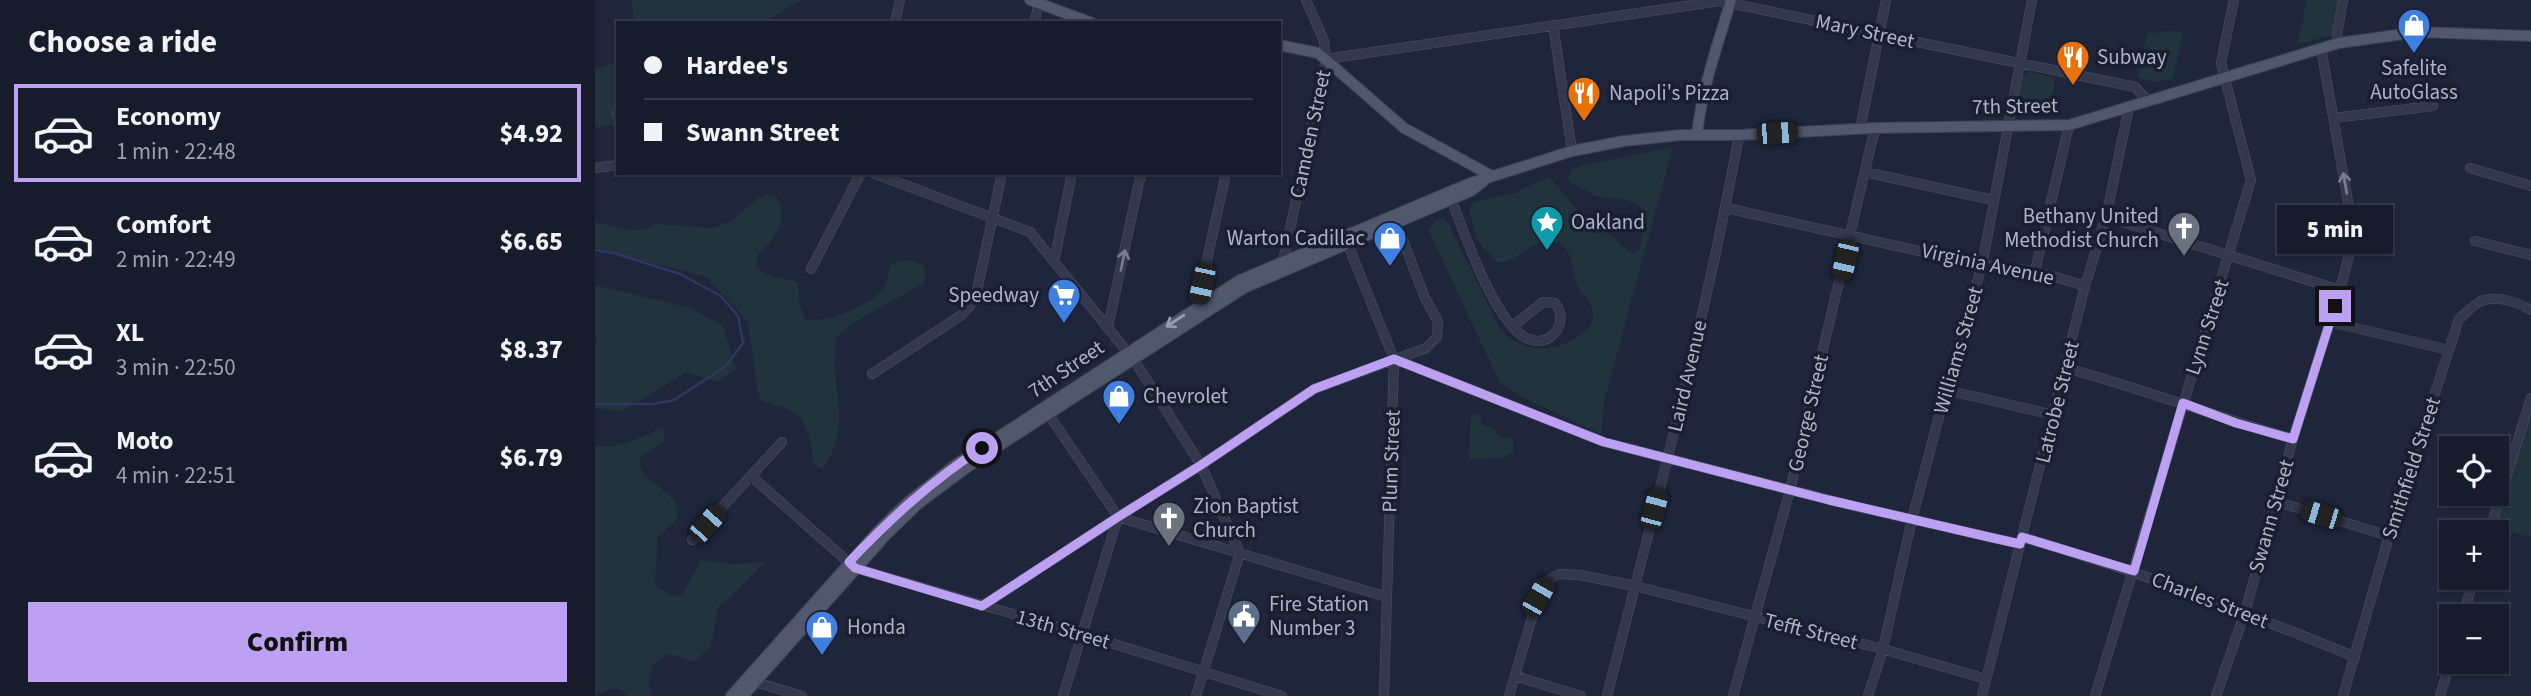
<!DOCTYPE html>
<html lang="en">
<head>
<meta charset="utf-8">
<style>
	body { margin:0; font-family:"Source Sans 3",sans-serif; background:#242939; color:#f1f3f6; height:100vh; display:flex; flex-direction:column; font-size:26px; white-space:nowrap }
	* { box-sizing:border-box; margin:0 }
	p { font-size:23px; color:#9ea1aa }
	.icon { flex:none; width:38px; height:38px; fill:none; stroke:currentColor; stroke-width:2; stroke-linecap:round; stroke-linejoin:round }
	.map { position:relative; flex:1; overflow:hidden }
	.side { display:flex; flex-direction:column; background:#171c2d; width:595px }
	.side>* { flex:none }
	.banner { position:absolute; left:21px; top:21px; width:665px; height:154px; border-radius:0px; box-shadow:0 2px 5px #0004,0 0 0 2px #363a49; display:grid; align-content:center; height:154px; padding:0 28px; background:#171c2d }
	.tools { position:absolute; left:1844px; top:436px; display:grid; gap:14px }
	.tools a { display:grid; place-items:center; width:70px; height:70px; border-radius:0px; background:#171c2d; box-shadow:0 2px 5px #0004,0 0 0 2px #363a49; font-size:35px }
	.end { position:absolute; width:32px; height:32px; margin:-16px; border:9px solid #bca0f2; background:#111; box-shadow:0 0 0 4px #111 }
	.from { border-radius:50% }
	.bubble { position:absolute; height:49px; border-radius:0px; background:#171c2d; box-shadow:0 2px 5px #0004,0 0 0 2px #363a49; font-size:23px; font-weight:800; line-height:49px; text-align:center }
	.car { position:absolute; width:21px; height:42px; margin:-21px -10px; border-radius:9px; box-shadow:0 0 5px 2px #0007; background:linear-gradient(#222 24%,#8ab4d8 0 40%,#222 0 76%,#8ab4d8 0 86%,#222 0) }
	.banner b { display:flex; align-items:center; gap:24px; height:66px; font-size:26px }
	.banner b+b { border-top:2px solid #363a49 }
	.banner i { width:18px; height:18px; background:#f1f3f6 }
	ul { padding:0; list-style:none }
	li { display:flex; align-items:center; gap:21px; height:98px; margin:0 14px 10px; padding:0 14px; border:4px solid transparent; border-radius:0px }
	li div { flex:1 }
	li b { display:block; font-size:26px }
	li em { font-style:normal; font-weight:800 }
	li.on { border-color:#bca0f2 }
	li>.icon { width:63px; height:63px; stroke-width:1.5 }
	h2 { padding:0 28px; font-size:32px; line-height:84px }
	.button { display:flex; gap:14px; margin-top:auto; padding:14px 28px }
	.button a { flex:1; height:80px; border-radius:0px; background:#bca0f2; color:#111; font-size:28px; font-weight:800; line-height:80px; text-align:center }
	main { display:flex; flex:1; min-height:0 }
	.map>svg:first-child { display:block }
	.green { fill:#21343d }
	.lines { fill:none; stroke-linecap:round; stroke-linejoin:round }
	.stream { stroke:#2e3860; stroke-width:2.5 }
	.minor-casing { stroke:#4e5366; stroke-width:10 }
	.major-casing { stroke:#3c4155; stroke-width:12 }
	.minor { stroke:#33384c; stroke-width:9 }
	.major { stroke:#51576c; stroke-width:10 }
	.oneway { stroke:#777c90 }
	.oneway2 { stroke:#979cb1 }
	.route { stroke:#bca0f2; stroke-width:9 }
	.labels { text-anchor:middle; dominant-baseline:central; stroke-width:7; stroke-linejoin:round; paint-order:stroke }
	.street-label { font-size:21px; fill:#aeb3c8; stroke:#191e30 }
	.poi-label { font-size:21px; fill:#aeb3c8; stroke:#191e30; text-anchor:start }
</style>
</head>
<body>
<main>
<section class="side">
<h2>Choose a ride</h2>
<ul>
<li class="on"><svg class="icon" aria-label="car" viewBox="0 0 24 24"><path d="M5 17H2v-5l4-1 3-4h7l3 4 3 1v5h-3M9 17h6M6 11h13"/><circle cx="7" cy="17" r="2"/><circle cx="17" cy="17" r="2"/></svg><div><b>Economy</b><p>1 min · 22:48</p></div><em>$4.92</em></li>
<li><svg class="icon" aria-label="car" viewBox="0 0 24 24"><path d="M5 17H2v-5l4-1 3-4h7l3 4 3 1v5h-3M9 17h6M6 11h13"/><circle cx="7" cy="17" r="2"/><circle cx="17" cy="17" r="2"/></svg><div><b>Comfort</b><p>2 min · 22:49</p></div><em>$6.65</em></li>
<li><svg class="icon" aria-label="car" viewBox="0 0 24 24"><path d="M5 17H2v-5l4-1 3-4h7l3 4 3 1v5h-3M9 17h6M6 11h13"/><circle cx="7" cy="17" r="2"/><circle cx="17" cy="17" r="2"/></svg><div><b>XL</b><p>3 min · 22:50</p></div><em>$8.37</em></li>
<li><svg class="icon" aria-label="car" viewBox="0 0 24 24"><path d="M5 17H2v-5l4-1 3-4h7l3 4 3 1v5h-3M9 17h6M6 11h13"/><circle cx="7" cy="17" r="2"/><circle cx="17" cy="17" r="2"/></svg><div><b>Moto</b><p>4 min · 22:51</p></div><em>$6.79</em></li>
</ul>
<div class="button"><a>Confirm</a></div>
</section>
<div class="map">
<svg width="1936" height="696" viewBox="0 0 1936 696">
	<rect width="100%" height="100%" fill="#1f263c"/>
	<path class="green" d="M37,0H206L168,23H39Z
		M1712,0H1748L1742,34L1702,44Z
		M1573,31L1588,32L1578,79L1558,82L1543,78L1552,34Z
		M23,62V125L0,127V70Z
		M1434,72L1460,78L1457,115L1422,114L1428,77Z
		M1078,147L1010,398L1006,434L933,400L905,383L833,229L843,219H849L854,225L906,331C929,353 959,354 984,336C991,331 996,328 998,320C1001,304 990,299 983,287C975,271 981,248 960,242C935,236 923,266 901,262L881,238L874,208L879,202L920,193L954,177L987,215L1014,234L1032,250L1039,253L1045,248L1048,226L1046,206L1032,200L1002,196L975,182L973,176L977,169L993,164Z
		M172,195L181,197C196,219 178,241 162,256L161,266C172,278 187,278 203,282L204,301L209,318C227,327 277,304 289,288C293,282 293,273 295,266C306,258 317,260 329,266L331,275L328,284L264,319L241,337C234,382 259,430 227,469L219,464C216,446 214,422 197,411C188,406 174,404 164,399L153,322L112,277L0,248V222L33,230L52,229L61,224L118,228L135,222L163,198Z
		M0,285L95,308L128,326L141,369L122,382L91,372L28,411L0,408V346L2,343L0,337Z
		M1936,398V537L1895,527Z
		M883,414L886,418V424L899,428L903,437L918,439V453L905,458L874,459L876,415Z
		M68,427L70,440L45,457C42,482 69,484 80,502C82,506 82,514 83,519L62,537L60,586L77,596L87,594L106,560L136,564L170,562L123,608L116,646L100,662L74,654L58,664L53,682L57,696H32L25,689H16L0,696V446C25,449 45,438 68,427Z"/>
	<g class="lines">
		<path class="stream" d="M0,250L19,253L85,274L126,296L143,316L148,343L130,367L79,400L58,404H0"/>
		<defs>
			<path id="minor" d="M300,23L305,0
				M439,23L444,3
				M958,25L977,151
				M1744,43L1742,34L1748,0
				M731,59L1125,1L1540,87L1553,101
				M22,114L23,115
				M1738,118L1838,106
				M1265,129L1291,0
				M0,168L23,165
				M1875,168L1936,186
				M1270,172L1398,200
				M278,173L435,232L539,360L606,465L645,553L601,696
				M856,199C870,234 898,320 931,338C954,350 976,323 960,303L948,302L918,326
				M1131,208L1387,265L1440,271L1490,286
				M1511,217L1745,290
				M751,240L799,359L789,696
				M1880,241L1936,255
				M459,262L477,173
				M687,266L731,59L729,41L711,0
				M216,269L266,173
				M1440,271L1474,125
				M602,306L631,173
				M1735,322L1854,350
				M513,327L546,173
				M799,359L1009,442L1254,505L1425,544
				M1471,368C1548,389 1622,417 1698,439
				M277,374L365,316L375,306L382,291L407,173
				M1351,390L1459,415
				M454,415L523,517
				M156,476L260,568L487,634L687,696
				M1680,501L1794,536
				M523,517L792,597
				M1894,532L1936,398
				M1427,537C1541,570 1650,612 1760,657
				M97,540L187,442
				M387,606L523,517L606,465L719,389L831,348L842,337L843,322L830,298L801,222
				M1868,616L1879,578
				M920,676L986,696
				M160,682L207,696
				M468,696L523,517
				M914,696L943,597L952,581L964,574L985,575L1040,586L1288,649L1391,679
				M1012,696C1059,510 1110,324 1144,135
				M1138,696L1195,490L1280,128
				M1273,696L1288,649L1317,519L1351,390L1387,265L1437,0
				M1387,696L1490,286L1511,217L1534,107
				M1500,696L1656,180L1626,63L1639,0
				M1621,696L1650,612L1698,439L1745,290L1759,236L1726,48
				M1748,696L1794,536L1864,319C1870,314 1879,304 1886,301C1902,295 1922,302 1936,310
				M1845,696L1857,656"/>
			<path id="major" d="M435,0L497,23
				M684,45L723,53L809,128L897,176
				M1102,134C1107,88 1123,44 1136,0
				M136,696L284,530L312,503L360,465L645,280L873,184L977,151L1029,141L1086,135H1144L1280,128L1474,125L1744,43L1823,32L1936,36
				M148,696L291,535L323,504L382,460L649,288L876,191L889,181"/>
		</defs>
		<use href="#minor" class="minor-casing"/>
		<use href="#major" class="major-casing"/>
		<use href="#minor" class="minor"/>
		<use href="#major" class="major"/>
	</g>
	<defs><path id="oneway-shaft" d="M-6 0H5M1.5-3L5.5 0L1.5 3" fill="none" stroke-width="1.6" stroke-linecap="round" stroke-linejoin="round" transform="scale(1.75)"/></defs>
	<g class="oneway">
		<use href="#oneway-shaft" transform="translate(1750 183) rotate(-100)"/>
		<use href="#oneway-shaft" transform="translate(528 260) rotate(-78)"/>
	</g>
	<use class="oneway2" href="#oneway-shaft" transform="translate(580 321) rotate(147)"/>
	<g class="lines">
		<path class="route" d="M387,448C336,481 295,519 254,562L260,568L387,606L523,517L606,465L719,389L799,359L1009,442L1234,500L1398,538L1425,544L1427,537L1539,571L1588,403L1641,423L1698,439L1740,306"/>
	</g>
	<defs>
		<symbol id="shop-pin" viewBox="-11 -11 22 30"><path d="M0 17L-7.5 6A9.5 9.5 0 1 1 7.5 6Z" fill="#3f7fe0" stroke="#191e30"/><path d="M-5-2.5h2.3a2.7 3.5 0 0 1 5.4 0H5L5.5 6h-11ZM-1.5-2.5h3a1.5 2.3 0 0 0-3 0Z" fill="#fff"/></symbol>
		<symbol id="restaurant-pin" viewBox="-11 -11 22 30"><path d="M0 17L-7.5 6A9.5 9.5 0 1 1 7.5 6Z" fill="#e8710a" stroke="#191e30"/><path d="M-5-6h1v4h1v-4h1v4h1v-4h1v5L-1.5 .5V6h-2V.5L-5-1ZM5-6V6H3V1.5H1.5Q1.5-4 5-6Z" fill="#fff"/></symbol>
		<symbol id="sight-pin" viewBox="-11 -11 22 30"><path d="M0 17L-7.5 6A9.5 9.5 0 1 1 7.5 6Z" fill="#0f9aa8" stroke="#191e30"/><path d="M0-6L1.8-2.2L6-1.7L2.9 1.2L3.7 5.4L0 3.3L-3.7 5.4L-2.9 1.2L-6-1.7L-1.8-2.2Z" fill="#fff"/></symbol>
		<symbol id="church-pin" viewBox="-11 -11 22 30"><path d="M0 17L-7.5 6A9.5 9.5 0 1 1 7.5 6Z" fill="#6b7280" stroke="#191e30"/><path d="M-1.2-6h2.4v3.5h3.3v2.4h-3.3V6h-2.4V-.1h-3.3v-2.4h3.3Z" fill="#fff"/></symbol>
		<symbol id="supermarket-pin" viewBox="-11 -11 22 30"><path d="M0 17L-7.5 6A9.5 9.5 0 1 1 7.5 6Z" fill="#3f7fe0" stroke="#191e30"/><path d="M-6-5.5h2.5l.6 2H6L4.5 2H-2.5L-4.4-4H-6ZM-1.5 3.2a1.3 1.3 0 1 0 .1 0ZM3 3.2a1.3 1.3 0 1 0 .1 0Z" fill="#fff"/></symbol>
		<symbol id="civic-pin" viewBox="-11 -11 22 30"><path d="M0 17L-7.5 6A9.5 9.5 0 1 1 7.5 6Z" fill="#5c6f8a" stroke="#191e30"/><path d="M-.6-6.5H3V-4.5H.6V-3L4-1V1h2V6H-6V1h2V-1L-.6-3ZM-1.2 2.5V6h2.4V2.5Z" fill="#fff"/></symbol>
	</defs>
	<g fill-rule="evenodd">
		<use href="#shop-pin" x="1800" y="6" width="38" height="52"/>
		<use href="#restaurant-pin" x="1459" y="38" width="38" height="52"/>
		<use href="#restaurant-pin" x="970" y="74" width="38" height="52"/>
		<use href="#sight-pin" x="933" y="203" width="38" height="52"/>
		<use href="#church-pin" x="1570" y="209" width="38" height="52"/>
		<use href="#shop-pin" x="776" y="219" width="38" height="52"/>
		<use href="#supermarket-pin" x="450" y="276" width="38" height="52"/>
		<use href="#shop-pin" x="505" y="377" width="38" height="52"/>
		<use href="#church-pin" x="555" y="499" width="38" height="52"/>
		<use href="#civic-pin" x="630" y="597" width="38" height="52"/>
		<use href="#shop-pin" x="208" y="608" width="38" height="52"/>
	</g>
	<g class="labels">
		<g class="street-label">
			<text transform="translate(1270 31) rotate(12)">Mary Street</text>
			<text transform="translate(1420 106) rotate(-1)">7th Street</text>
			<text transform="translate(715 134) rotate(-78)">Camden Street</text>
			<text transform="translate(1393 264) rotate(12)">Virginia Avenue</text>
			<text transform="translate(1612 327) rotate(-72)">Lynn Street</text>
			<text transform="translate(1363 350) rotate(-74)">Williams Street</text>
			<text transform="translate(471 369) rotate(-34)">7th Street</text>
			<text transform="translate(1092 376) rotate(-77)">Laird Avenue</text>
			<text transform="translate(1462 402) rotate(-76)">Latrobe Street</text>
			<text transform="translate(1213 413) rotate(-77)">George Street</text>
			<text transform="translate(796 461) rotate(-88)">Plum Street</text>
			<text transform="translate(1816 468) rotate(-72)">Smithfield Street</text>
			<text transform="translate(1676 516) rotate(-74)">Swann Street</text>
			<text transform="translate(1615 600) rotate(21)">Charles Street</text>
			<text transform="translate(468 629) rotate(16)">13th Street</text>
			<text transform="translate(1216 631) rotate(14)">Tefft Street</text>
		</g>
		<g class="poi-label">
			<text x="1502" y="57">Subway</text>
			<text x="1819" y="68" text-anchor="middle">Safelite<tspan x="1819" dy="24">AutoGlass</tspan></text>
			<text x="1014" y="93">Napoli's Pizza</text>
			<text x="1564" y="216" text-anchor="end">Bethany United<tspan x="1564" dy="24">Methodist Church</tspan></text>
			<text x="976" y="222">Oakland</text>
			<text x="770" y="238" text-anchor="end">Warton Cadillac</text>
			<text x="444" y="295" text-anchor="end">Speedway</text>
			<text x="548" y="396">Chevrolet</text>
			<text x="598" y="506">Zion Baptist<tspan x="598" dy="24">Church</tspan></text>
			<text x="674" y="604">Fire Station<tspan x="674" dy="24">Number 3</tspan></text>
			<text x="252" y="627">Honda</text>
		</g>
	</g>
</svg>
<div class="tools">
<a><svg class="icon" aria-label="locate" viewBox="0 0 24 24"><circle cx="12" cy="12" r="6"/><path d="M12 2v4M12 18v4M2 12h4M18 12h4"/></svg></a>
<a>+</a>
<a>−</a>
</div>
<i class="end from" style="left:387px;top:448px"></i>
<i class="end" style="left:1740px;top:306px"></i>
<div class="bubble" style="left:1682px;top:205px;width:116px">5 min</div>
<i class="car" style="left:1182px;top:133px;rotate:87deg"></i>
<i class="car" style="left:1250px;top:260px;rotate:193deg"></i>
<i class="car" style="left:607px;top:284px;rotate:192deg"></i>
<i class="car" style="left:1059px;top:509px;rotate:15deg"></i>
<i class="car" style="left:1726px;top:515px;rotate:287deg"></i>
<i class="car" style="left:112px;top:524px;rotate:42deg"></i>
<i class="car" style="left:943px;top:597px;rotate:30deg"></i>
<div class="banner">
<b><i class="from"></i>Hardee's</b>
<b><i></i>Swann Street</b>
</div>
</div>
</main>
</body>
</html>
